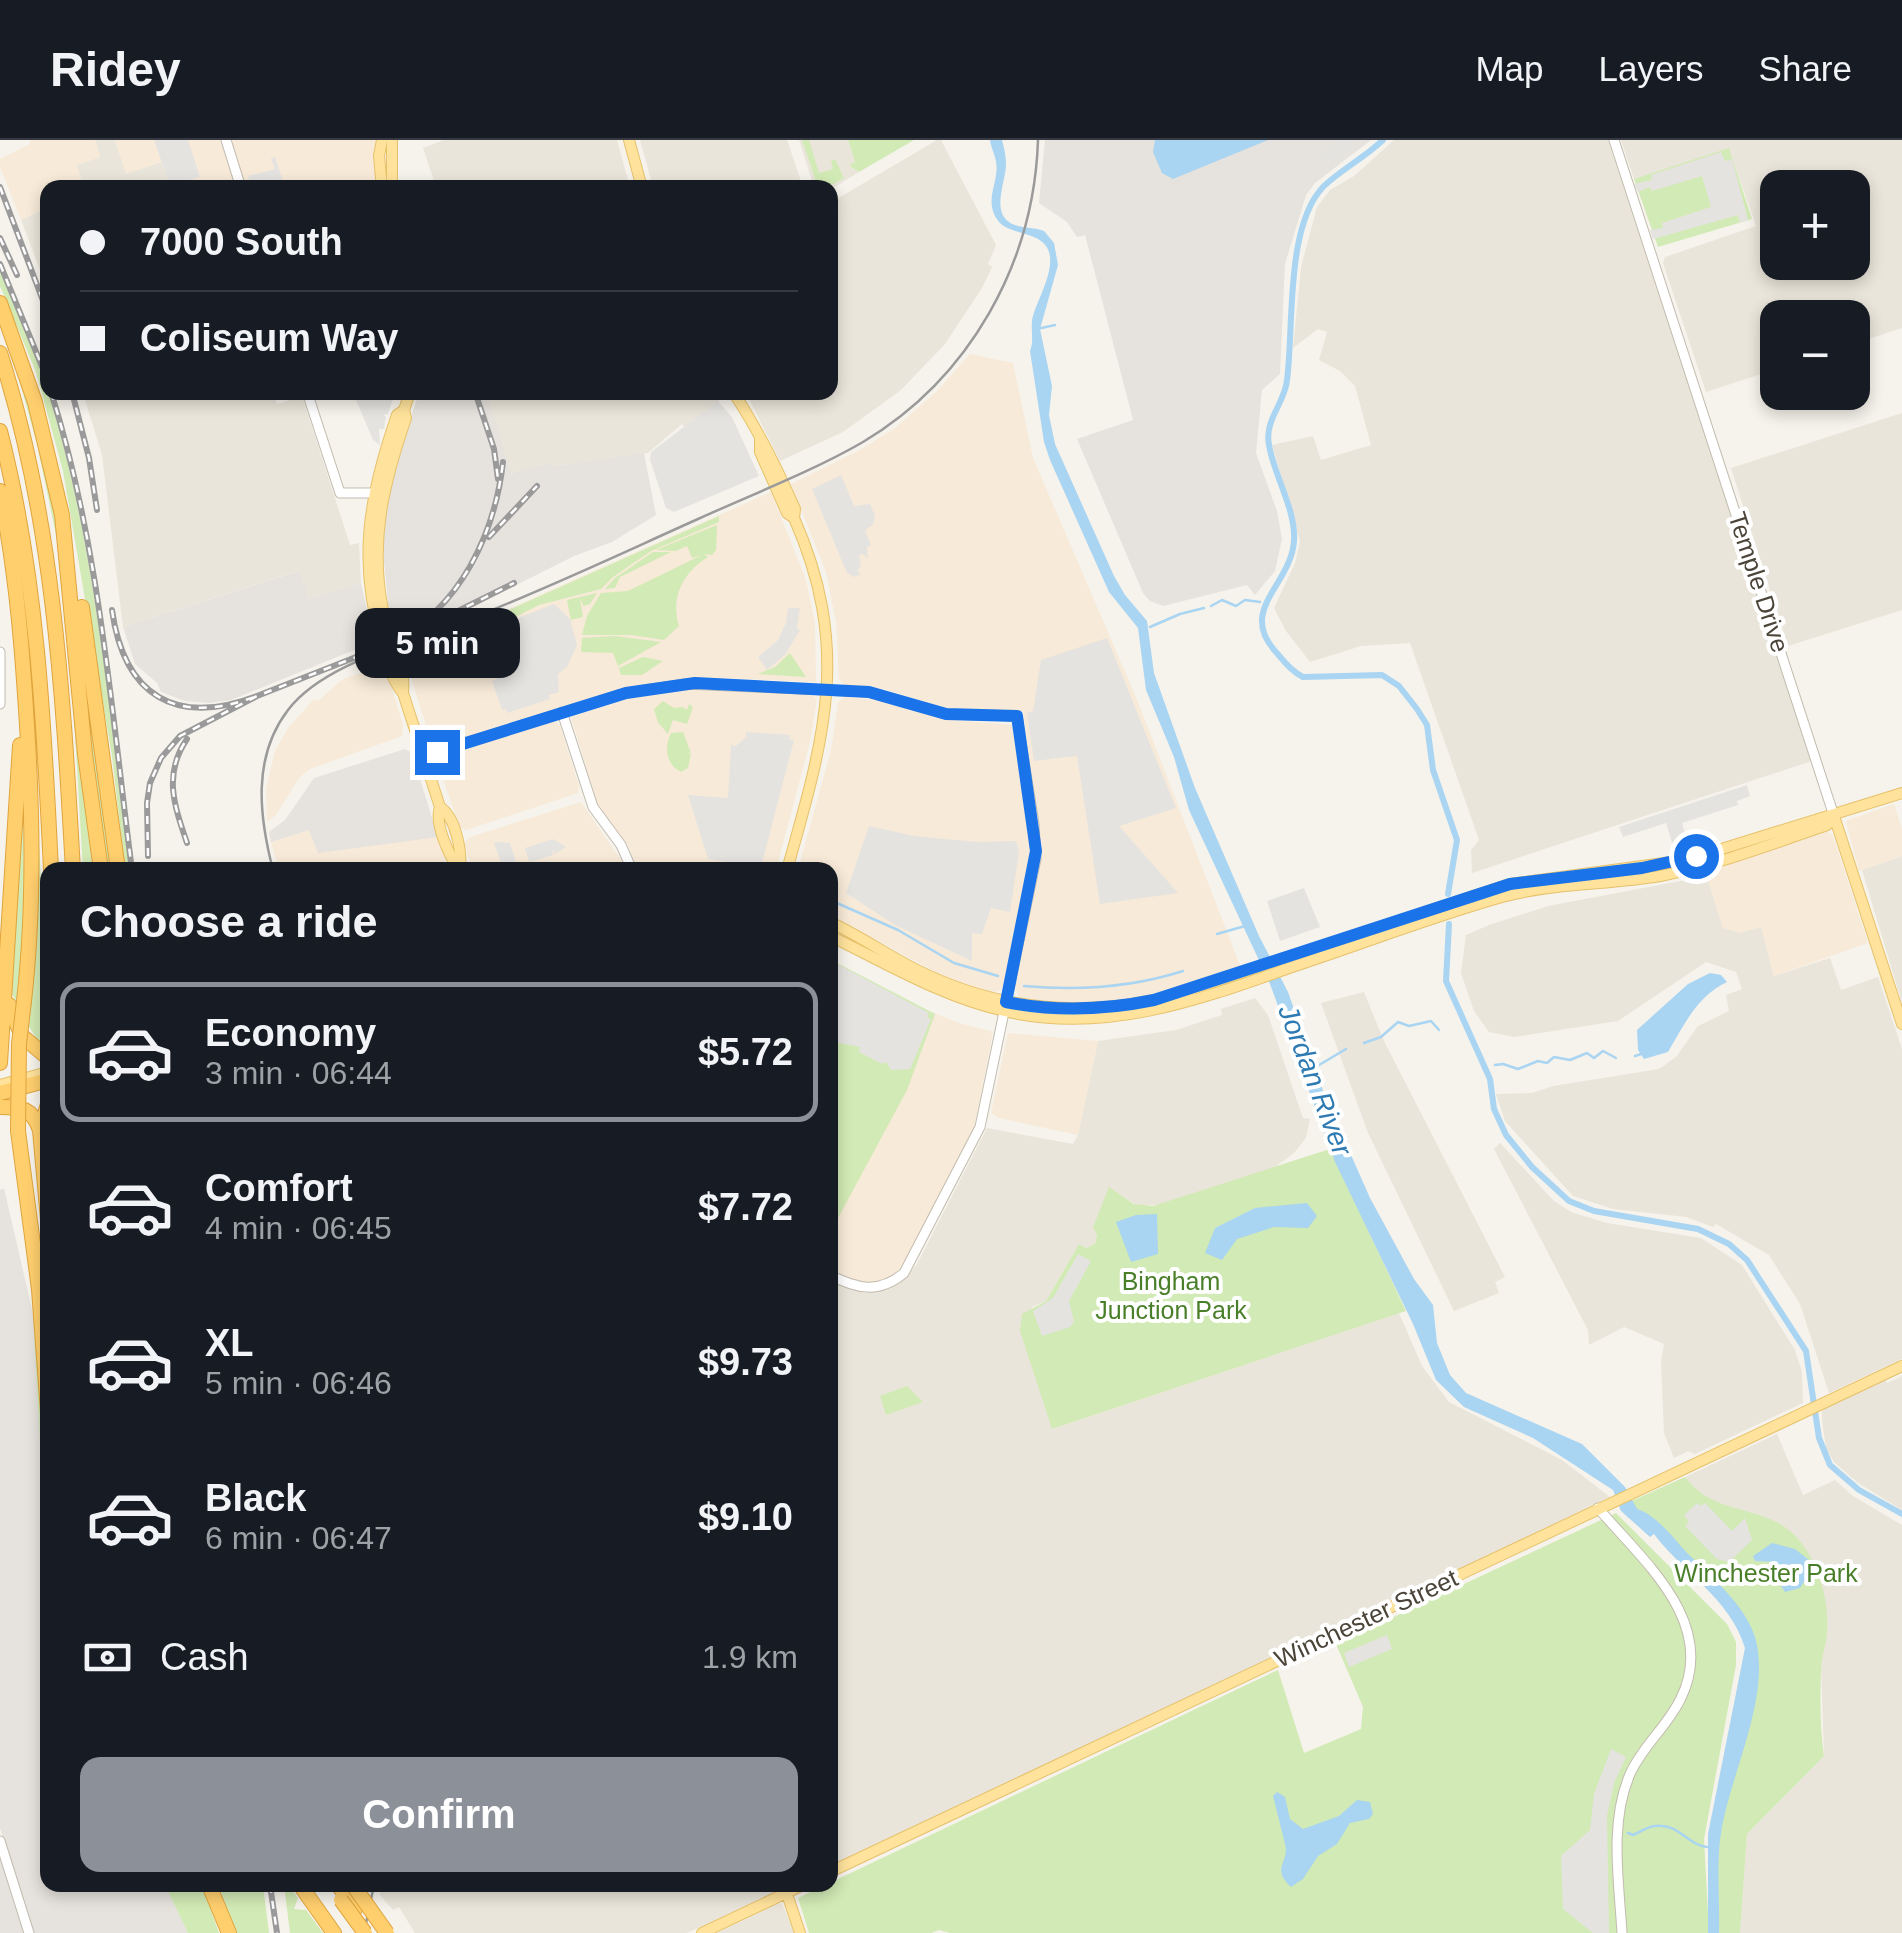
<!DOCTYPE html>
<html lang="en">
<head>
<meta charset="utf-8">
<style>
	body { margin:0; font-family:Arial,sans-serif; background:#20242c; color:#f1f3f6; height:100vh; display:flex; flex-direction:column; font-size:38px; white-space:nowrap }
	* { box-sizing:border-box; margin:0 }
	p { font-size:32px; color:#9ea1a6 }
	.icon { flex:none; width:55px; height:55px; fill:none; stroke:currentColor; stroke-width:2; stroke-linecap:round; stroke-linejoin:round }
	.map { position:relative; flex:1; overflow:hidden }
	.panel { position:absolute; left:40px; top:722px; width:798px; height:1030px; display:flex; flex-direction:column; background:#171b24; border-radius:20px; box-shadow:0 5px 15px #0003 }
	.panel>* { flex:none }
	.guide { position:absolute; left:40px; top:40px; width:798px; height:220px; border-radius:20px; box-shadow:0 5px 15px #0003; display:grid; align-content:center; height:220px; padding:0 40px; background:#171b24 }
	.tools { position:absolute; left:1760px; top:30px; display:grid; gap:20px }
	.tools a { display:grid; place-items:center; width:110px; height:110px; border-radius:20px; background:#171b24; box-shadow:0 5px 15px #0003; font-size:50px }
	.end { position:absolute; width:45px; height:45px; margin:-22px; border:12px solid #1a73e8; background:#fff; box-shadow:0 0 0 5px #fff }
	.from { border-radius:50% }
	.bubble { position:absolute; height:70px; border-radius:20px; background:#171b24; box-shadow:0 5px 15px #0003; font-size:32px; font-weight:600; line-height:70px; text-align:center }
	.guide b { display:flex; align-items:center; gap:35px; height:95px; font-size:38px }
	.guide b+b { border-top:2px solid #363941 }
	.guide i { width:25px; height:25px; background:#f1f3f6 }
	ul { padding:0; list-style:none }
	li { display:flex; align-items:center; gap:30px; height:140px; margin:0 20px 15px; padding:0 20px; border:5px solid transparent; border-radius:20px }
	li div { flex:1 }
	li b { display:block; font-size:38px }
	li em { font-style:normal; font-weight:600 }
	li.current { border-color:#8c9099 }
	li>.icon { width:90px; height:90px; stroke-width:1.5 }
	h2 { padding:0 40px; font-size:45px; line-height:120px }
	.pay { display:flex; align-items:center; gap:25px; height:110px; padding:0 40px; font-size:38px }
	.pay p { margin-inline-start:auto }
	.action { display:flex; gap:20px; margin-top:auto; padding:20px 40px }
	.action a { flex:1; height:115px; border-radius:20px; background:#8c9099; color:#fff; font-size:40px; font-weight:600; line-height:115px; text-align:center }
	header { display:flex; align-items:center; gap:60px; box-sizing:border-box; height:140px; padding:0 50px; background:#171b24; border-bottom:2px solid #363941 }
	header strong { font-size:48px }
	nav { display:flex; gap:55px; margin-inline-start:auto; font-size:35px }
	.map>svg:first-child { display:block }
	.residential { fill:#eae5da; fill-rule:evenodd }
	.commercial { fill:#f7ead8 }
	.industrial { fill:#e6e2dd }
	.green { fill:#d2eab5 }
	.parking { fill:#e5e3e0 }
	.water { fill:#a9d4f2 }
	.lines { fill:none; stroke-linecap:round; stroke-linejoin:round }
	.stream { stroke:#a9d4f2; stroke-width:2.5 }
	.canal { stroke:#a9d4f2; stroke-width:6 }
	.minor-casing { stroke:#c2bbae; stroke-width:11 }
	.major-casing { stroke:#e6c16a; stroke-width:12 }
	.highway-casing { stroke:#e0a43c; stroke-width:16 }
	.minor { stroke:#fff; stroke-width:9 }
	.major { stroke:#ffe39c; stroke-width:10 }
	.highway { stroke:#ffcf6e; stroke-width:14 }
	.tram { stroke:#9a9a9a; stroke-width:2.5 }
	.rail-casing { stroke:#9a9a9a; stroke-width:6 }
	.rail { stroke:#fff; stroke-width:2.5; stroke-dasharray:8; stroke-linecap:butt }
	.highway-bridge-casing { stroke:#e0a43c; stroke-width:16; stroke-linecap:butt }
	.highway-bridge { stroke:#ffcf6e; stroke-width:14 }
	.route { stroke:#1a73e8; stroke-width:12 }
	.labels { text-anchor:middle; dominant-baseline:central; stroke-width:8; stroke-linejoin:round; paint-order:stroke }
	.street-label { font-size:25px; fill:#4b4439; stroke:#fff }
	.park-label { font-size:25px; fill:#4a7f2a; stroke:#fff }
	.water-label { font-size:28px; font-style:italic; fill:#2e7ab2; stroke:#fff }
</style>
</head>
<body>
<header>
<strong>Ridey</strong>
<nav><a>Map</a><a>Layers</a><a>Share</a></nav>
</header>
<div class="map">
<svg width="1902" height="1793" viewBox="0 0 1902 1793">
	<rect width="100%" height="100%" fill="#f6f3ec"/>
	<path class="residential" d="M95,0H115L126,33L162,22L170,47L64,48L81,41L76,25L100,17Z
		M444,0H617L630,47H436L423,8Z
		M640,0H787L803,47H653Z
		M799,0H848L855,22L850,24L851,27L859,32L830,50L814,47Z
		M937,0H941L996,105L988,124L992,127L982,148L945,204L901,250L843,292L780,321L746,253L830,252V63Z
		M1394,0H1608L1812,621L1472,733L1471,710L1479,700L1410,503L1361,506L1310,522L1286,491L1274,468L1295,423L1300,402L1272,305L1313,296L1321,320L1371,305L1355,246L1340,231L1319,220L1327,192L1318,189L1293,208L1301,127L1317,67L1330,50L1354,36Z
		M1621,0H1902V188L1853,204L1852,178H1778L1777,229L1706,252L1663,123L1665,117L1756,86L1729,9L1634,39ZM1778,48H1852V122H1778Z
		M47,67V148L21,80Z
		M720,252L719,261L684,287L682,284L648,313L554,326L552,324L510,333L487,253Z
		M83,253H273L277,264L302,256L350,405L359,403L361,443L309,459L298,431L123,487L102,315Z
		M1902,273V470L1788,506L1731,328Z
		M1902,716V863L1862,730Z
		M1707,736L1723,788L1761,786L1774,836L1830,818L1841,850L1878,837L1902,909V1219L1829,1253L1800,1164L1769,1115L1716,1084L1713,1087L1686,1077L1613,1069L1573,1056L1505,981L1496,954L1532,953L1553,946L1659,929L1676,917L1698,886L1729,871L1726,855L1742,849L1736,832L1706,822L1618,881L1514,897L1489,892L1474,871L1461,833L1466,795L1489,785L1548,766Z
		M1364,852L1384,901L1505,1137L1495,1142L1499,1153L1454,1171L1368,993L1321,863Z
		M1255,858L1268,875L1303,978L1310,979L1306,998L1294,1013L1272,1029L1160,1065H1137L1109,1048L1094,1087L1097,1096L1095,1104L1086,1108L1079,1104L1046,1161L1032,1167L1053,1289L1399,1173L1422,1226L1449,1262L1562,1320L1610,1357L830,1727V1141L865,1153L889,1149L904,1140L917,1124L987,988L1073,1004L1078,995L1098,901L1176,890L1222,875L1221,869Z
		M1500,1003L1554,1061L1571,1072L1607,1083L1701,1098L1742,1125L1795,1210L1802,1232L1803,1263L1695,1314L1688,1311L1674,1318L1664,1293L1661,1222L1664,1204L1624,1187L1589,1205L1588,1190L1494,1009Z
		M1902,1236V1370L1858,1343L1834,1322L1826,1308L1822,1280V1270L1885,1240L1887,1243Z
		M1777,1294L1803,1355L1835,1340L1853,1356L1902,1385V1793H1740L1747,1694L1824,1616L1821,1525L1827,1493L1778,1383L1712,1361L1695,1350L1685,1337Z
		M381,1745H778V1747L776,1752L687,1793H415L399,1767L393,1770L380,1755Z
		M782,1763L794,1793H717L778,1764Z"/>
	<path class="commercial" d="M30,0H95L100,17L77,25L82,41L64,47L48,48L47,67L21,80L0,27V19L30,4Z
		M115,0H220L235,47H197L195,45L170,47L161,22L126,34Z
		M232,0H377L376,47H245Z
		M970,214L1013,223L1033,318L1138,562L1241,828L1169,852L1109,862L1059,863L1019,857L1015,847L1042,709L1023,571L945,568L884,549L844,545L839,539L836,482L826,432L791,344L860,310L895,288L937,251Z
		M771,352L806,440L815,482L816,542L724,538L641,545L467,597L437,603L430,598L403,512L502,472Z
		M385,525L403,585L402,596L310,629L299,638L276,675L267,682L266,649L275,611L288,588L314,559L318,561L343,539Z
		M702,548L810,553L817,559L810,602L776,730H637L628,705L597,663L571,577L644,554Z
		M846,557L885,561L941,579L1012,585L1031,713L1004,844L1000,851L990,852L943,836L845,783L830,774V730H798L831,610L838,562Z
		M555,581L560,586L579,646L578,653L466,690L460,687L438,626L441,616Z
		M581,662L628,730H472L464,703L470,697Z
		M1894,664L1902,689V716L1859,731L1846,681Z
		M309,690L438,697L449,730H279L271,702Z
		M1827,691L1833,696L1868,803L1774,836L1761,787L1740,793L1723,788L1705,731Z
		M830,819L909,863L959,883L993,892L974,989L906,1123L890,1138L875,1143L856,1142L830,1130Z
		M1008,893L1098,901L1078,995L999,978L991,973Z"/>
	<path class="industrial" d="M1045,0H1371L1315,43L1306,55L1285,124L1280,234L1262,250L1256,313L1277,371L1282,399L1275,431L1255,455L1247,445L1163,466L1150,461L1143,453L1077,299L1133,280L1085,95L1077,97L1067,82L1039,63Z
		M419,253H487L511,333L552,323L554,326L644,313L656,375L612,402L574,416L465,471L396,496L389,473L382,401L392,335Z
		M299,431L309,459L361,443L374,502L231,560L210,563L185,561L161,552L157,543L135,524L123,487Z
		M405,609L412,613L438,697L318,713L309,690L271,702L269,692L285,680L314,638Z
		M4,1048L33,1174L48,1414V1745H165L188,1793H33L0,1688V1050Z
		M0,1714L25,1793H0Z"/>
	<path class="green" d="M802,0H809L819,33L833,29L831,21L835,19L844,38L828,47H818Z
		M848,0H914L859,32L851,27L850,24L855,22Z
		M1729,8L1752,79L1658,107L1634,39Z
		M0,129C90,316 103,527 130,730H125L112,616L63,331L36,232L0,146Z
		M0,171L34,267L58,373L70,454L78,594L95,730H83L69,492L57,399L37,304Z
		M719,376V382L651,411L613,437L601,449L539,465L490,490L483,501L419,522L415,508L511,469Z
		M717,385L716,410L712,415L704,414L708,417C683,432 670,458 679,486L664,500L631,495H582L587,476L601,453L628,451L702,415L692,418L687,406L676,411L656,410Z
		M653,412H671L620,437L615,448L605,449L615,438Z
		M597,453L590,464L584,466L580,459L583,477L571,480L567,460Z
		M615,496L661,502L618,526L613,513L581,512L582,498Z
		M83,502L114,730H108L92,609Z
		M790,513L806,537L758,534L775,527Z
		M643,517L663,521L642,535H621L619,528Z
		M663,561L674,568L682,567L687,570L689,564L693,567L687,584L673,580L668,594C656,579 660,589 654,569Z
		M32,567L47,855V910L39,903L27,883L36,803L39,728Z
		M683,592L691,613H687L691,614L688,628L681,632C666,625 664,607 671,593Z
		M22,624L25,794L17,863L12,854Z
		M837,823L935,874L907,950L830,1093V839Z
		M1330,1009L1406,1171L1052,1289L1020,1191L1022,1174L1046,1161L1079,1104L1086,1108L1095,1104L1097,1096L1093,1087L1109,1047L1134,1064L1153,1066Z
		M33,1174L47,1324V1414L45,1391Z
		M907,1246L923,1262L886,1275L880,1256Z
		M1685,1337C1712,1372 1746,1365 1780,1384C1814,1404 1830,1454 1827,1493C1826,1506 1821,1518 1821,1531C1820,1560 1820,1588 1824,1616L1747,1694L1740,1793H1718L1717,1702L1752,1511L1734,1469L1627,1363Z
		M1616,1373L1727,1484L1736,1502V1525L1704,1699L1709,1793H950L939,1790L931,1793H809L798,1758L1278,1530L1304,1613L1361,1589L1363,1567L1336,1504Z
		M165,1745H202L219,1793H188Z
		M218,1745H263L269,1793H237Z
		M284,1745H288L298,1758L294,1769L306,1770L323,1793H290Z"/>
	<path class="parking" d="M154,0H188L200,37L170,46Z
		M1340,0H1349L1355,7L1328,27L1320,14Z
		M1721,12L1725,21L1732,19L1748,80L1740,83L1738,75L1653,99L1650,90L1663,88L1662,83L1711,67L1702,36L1652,51L1649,47L1638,52L1634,44L1652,40L1651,35Z
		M275,17L283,41L252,47L248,36L275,29L271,18Z
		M353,253H395L390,254L393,258L388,274L383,275L386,277L384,289H379L380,305L373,300Z
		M718,261L732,277L759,336L674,372L666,368L650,320L651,312Z
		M841,335L854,366L870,364L875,375L873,385L865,390L871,405L867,407L868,419L863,414L859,415L861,427L857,430L861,434L854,437L847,433L812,349Z
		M554,464L570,479L577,505L567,527L558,534L559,552L549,555L550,559L507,573L506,569L502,570L492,541L496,539L480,504L485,502L489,494L513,480Z
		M788,468H800L797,488L800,490L785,515L767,530L758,517L778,500L786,483Z
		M1107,498L1176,668L1119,686L1178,753L1100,764L1077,616L1034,621L1027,573L1033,571L1041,520Z
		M746,592L790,595L789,599L794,600L761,727L708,719L688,655L728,658L731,605L736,606L746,597Z
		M1747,645L1750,656L1737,661L1738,665L1682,683L1687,701L1673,706L1666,683L1623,697L1619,687Z
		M869,686L914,696L977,702L1016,701L1019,712L1010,772L991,768L982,794L972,793V821L895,785L846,753Z
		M553,699L566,707L555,714L552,710L553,715L529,722L525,708Z
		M499,702L510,703L517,725L513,730L503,729L494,703Z
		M1304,748L1320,787L1280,801L1267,761Z
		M837,824L929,873L927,877L931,879L910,929L891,930L886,922L882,924L859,912L860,907L830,901V838Z
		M1078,1114L1091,1121L1069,1161L1074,1182L1070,1187L1042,1196L1033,1171L1053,1158Z
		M1697,1363L1701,1366L1705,1363L1732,1391L1745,1378L1752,1400L1729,1422L1717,1419L1685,1386L1689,1382L1684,1375Z
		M1387,1495L1392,1509L1349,1527L1344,1513Z
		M1611,1609L1626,1617L1614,1643L1607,1676L1609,1793H1593L1563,1769L1561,1716L1590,1690L1594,1654Z"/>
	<path class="water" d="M990,0H1002C1004,8 1006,16 1006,24C1006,42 990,73 1012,84C1021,88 1034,87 1044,91L1054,103L1058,125L1040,189L1052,246L1049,275L1055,304L1114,436L1125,455L1147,481L1154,533L1195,648L1259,796L1288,852L1325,956L1370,1058L1414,1139L1433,1165L1437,1203L1450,1235L1466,1253L1582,1304L1625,1347L1637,1369C1657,1375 1674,1399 1688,1414C1712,1437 1745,1465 1755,1497C1772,1556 1730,1634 1721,1693C1716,1725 1720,1760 1719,1793H1708V1694L1745,1508C1730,1458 1682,1432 1654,1394L1650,1397L1621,1371L1613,1350L1533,1298L1464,1267L1436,1240L1413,1184L1335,1022L1270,844L1189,670L1174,617L1146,550L1138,488L1109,452L1050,320L1044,302L1030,211C1034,201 1031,193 1032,181C1035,160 1065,119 1041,101C1030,92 1009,93 999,82C982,61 1000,42 996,22C995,14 991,8 990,0Z
		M1155,0H1268L1173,39L1162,33L1153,12Z
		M1710,833L1721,835L1727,842C1697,856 1684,885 1668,912L1644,919L1638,910L1637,890L1688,844Z
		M1307,1063L1317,1076L1308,1088L1274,1087L1237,1099L1222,1120L1205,1113L1215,1088L1255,1068Z
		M1157,1074L1158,1114L1131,1122L1116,1082L1136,1075Z
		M1772,1403L1795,1409L1810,1421L1804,1436L1806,1439L1800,1448L1785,1452L1781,1446L1786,1433L1784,1427L1775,1422L1755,1421L1753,1416Z
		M1277,1652L1285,1657L1290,1679L1303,1689L1339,1676L1357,1660L1370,1662L1373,1674L1369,1679L1350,1683L1337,1704L1318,1716L1303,1739L1291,1747C1270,1728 1290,1722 1285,1704C1281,1688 1277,1672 1273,1656Z"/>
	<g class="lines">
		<path class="stream" d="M1037,189L1055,185
			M1211,466L1222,460L1236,466L1245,460L1260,462
			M1150,487L1180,474L1204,468
			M659,728L677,725L734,730
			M830,760L898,790L954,823L998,836
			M1217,794L1245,786
			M1024,846C1079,851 1130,848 1183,831
			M1364,903L1381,897L1398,882L1409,886L1431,881L1439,890
			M1635,916L1641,914
			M1495,925L1503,924L1518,929L1538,921L1547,923L1554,917L1570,920L1587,913L1594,918L1603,911L1616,918
			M1314,928L1346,909
			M1628,1693L1633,1695C1641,1692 1646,1687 1655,1686C1679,1683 1687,1705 1707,1707"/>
		<path class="canal" d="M1383,0C1364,18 1339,31 1323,47C1285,87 1294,189 1287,240C1285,263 1264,280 1269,305C1274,336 1296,369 1294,401C1291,445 1238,469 1275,511C1284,521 1291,531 1303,537L1382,535L1399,546L1417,569L1427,585L1433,630L1457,700L1448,754
			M1449,784L1446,841L1490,939L1494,969L1506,995L1532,1027L1569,1061L1594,1071L1698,1089L1729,1104L1747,1120L1806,1211L1819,1298L1830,1325L1859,1350L1902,1374"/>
		<defs>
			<path id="minor" d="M226,0L241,48
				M1614,0L1834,676
				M307,252L340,353H380
				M0,512V564
				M562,572L593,667L621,705L632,730
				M423,616L626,553L685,544L869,552L946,574L1017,576L1034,684L1036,719L980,987L904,1133C879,1154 857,1149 830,1135
				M1598,1368C1643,1421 1718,1482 1681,1558C1668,1586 1643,1605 1630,1634C1609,1683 1619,1741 1622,1793
				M0,1701L29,1793"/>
			<path id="major" d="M629,0L642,48
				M382,48L379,16L382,0
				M392,48V0
				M410,252L404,270L406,278C384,342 369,402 383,470C389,496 406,525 403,553L440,667C456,677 462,712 460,730
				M733,252C758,289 777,328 795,369L794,378C852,509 824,599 787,730
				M760,299V312L787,373L794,378
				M403,553C391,539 388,521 382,503C357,420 369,356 397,275L404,270
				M440,667C434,684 449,715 459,730
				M1834,676L1902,884
				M830,782C860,796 887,815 917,830C999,871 1090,879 1178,854L1510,744L1686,720L1902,653
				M830,796C888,824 940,856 1004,871C1104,895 1199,860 1292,827C1362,804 1431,777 1502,757C1553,743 1607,745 1660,736C1717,725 1772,704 1827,685L1834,676
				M0,945L48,932
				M830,1732L1902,1226
				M784,1745L800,1793
				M702,1793L803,1745"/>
			<path id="highway" d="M0,163L35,262L62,375L85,614L101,730
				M0,213C54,381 63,555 73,730
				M0,291C37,435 44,582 51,730
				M0,351C17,434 23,517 28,602C33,689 34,774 24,861
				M82,467L118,730
				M9,865L22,896L48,918
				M0,923L20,605
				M0,953L48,940
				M48,964L40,990L48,1080
				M0,967C22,967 32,968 40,990
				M18,991L39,1149L48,1272
				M209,1745L229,1793
				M300,1745L334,1793
				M338,1745L355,1769"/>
		</defs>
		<use href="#minor" class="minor-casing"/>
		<use href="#major" class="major-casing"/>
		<use href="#highway" class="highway-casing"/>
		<use href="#minor" class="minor"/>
		<use href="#major" class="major"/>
		<use href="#highway" class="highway"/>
		<path class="tram" d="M273,730C259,676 252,617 288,570C324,523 408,504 462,482C542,451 620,414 698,379C753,354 811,332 863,302C970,238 1034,123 1038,0
			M364,1793L374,1745"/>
		<defs>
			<path id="rail" d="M0,47L48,174
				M0,98L17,135
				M0,124L48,241
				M51,252C100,407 111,570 132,730
				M72,252L89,318L97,370
				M475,252L494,309L498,339
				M489,397L537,346
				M112,470C124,556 176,587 257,556
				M438,481L514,443
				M393,501C460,469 495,393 503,322
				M187,703C174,665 163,634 187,599
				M148,716L147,663L150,643L161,618L180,596L257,556L407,497
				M270,1745L277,1793"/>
		</defs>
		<use href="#rail" class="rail-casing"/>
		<use href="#rail" class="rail"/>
		<defs>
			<path id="highway-bridge" d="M18,991L19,904L24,861
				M353,1745L387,1793
				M341,1760L365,1793"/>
		</defs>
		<use href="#highway-bridge" class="highway-bridge-casing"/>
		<use href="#highway-bridge" class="highway-bridge"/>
	</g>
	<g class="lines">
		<path class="route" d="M437,612L626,553L695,543L869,552L946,574L1017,576L1036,711L1006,862C1056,872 1105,870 1154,860L1510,744L1642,728L1696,716"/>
	</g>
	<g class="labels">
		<g class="street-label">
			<text transform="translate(1759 442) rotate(72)">Temple Drive</text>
			<text transform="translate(1366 1478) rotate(-25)">Winchester Street</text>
		</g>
		<g class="park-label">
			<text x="1171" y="1141">Bingham<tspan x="1171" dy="29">Junction Park</tspan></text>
			<text x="1766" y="1433">Winchester Park</text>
		</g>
		<g class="water-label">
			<text transform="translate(1315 940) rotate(69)">Jordan River</text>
		</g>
	</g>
</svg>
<div class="tools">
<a>+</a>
<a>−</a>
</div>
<i class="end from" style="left:1696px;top:716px"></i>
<i class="end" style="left:437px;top:612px"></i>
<div class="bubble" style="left:355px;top:468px;width:165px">5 min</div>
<div class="guide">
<b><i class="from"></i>7000 South</b>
<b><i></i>Coliseum Way</b>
</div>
<section class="panel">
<h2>Choose a ride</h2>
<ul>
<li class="current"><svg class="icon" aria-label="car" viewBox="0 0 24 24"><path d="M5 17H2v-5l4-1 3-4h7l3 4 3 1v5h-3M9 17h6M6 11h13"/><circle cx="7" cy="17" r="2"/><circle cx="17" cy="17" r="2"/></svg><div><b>Economy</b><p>3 min · 06:44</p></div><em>$5.72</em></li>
<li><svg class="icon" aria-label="car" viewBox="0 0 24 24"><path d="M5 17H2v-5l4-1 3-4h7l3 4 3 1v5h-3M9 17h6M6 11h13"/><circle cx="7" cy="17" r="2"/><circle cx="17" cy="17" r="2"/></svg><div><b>Comfort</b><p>4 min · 06:45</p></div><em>$7.72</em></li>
<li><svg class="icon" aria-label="car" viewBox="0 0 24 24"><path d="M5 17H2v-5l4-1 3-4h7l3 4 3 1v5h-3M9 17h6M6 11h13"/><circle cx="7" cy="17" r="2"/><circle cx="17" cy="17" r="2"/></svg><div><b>XL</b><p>5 min · 06:46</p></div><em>$9.73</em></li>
<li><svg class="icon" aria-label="car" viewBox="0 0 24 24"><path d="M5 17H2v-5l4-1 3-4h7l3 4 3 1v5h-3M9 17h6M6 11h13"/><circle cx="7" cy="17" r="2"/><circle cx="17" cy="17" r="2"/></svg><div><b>Black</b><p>6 min · 06:47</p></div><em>$9.10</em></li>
</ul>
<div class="pay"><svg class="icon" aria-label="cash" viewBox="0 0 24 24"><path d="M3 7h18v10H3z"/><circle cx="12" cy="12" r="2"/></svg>Cash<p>1.9 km</p></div>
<div class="action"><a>Confirm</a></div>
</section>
</div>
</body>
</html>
